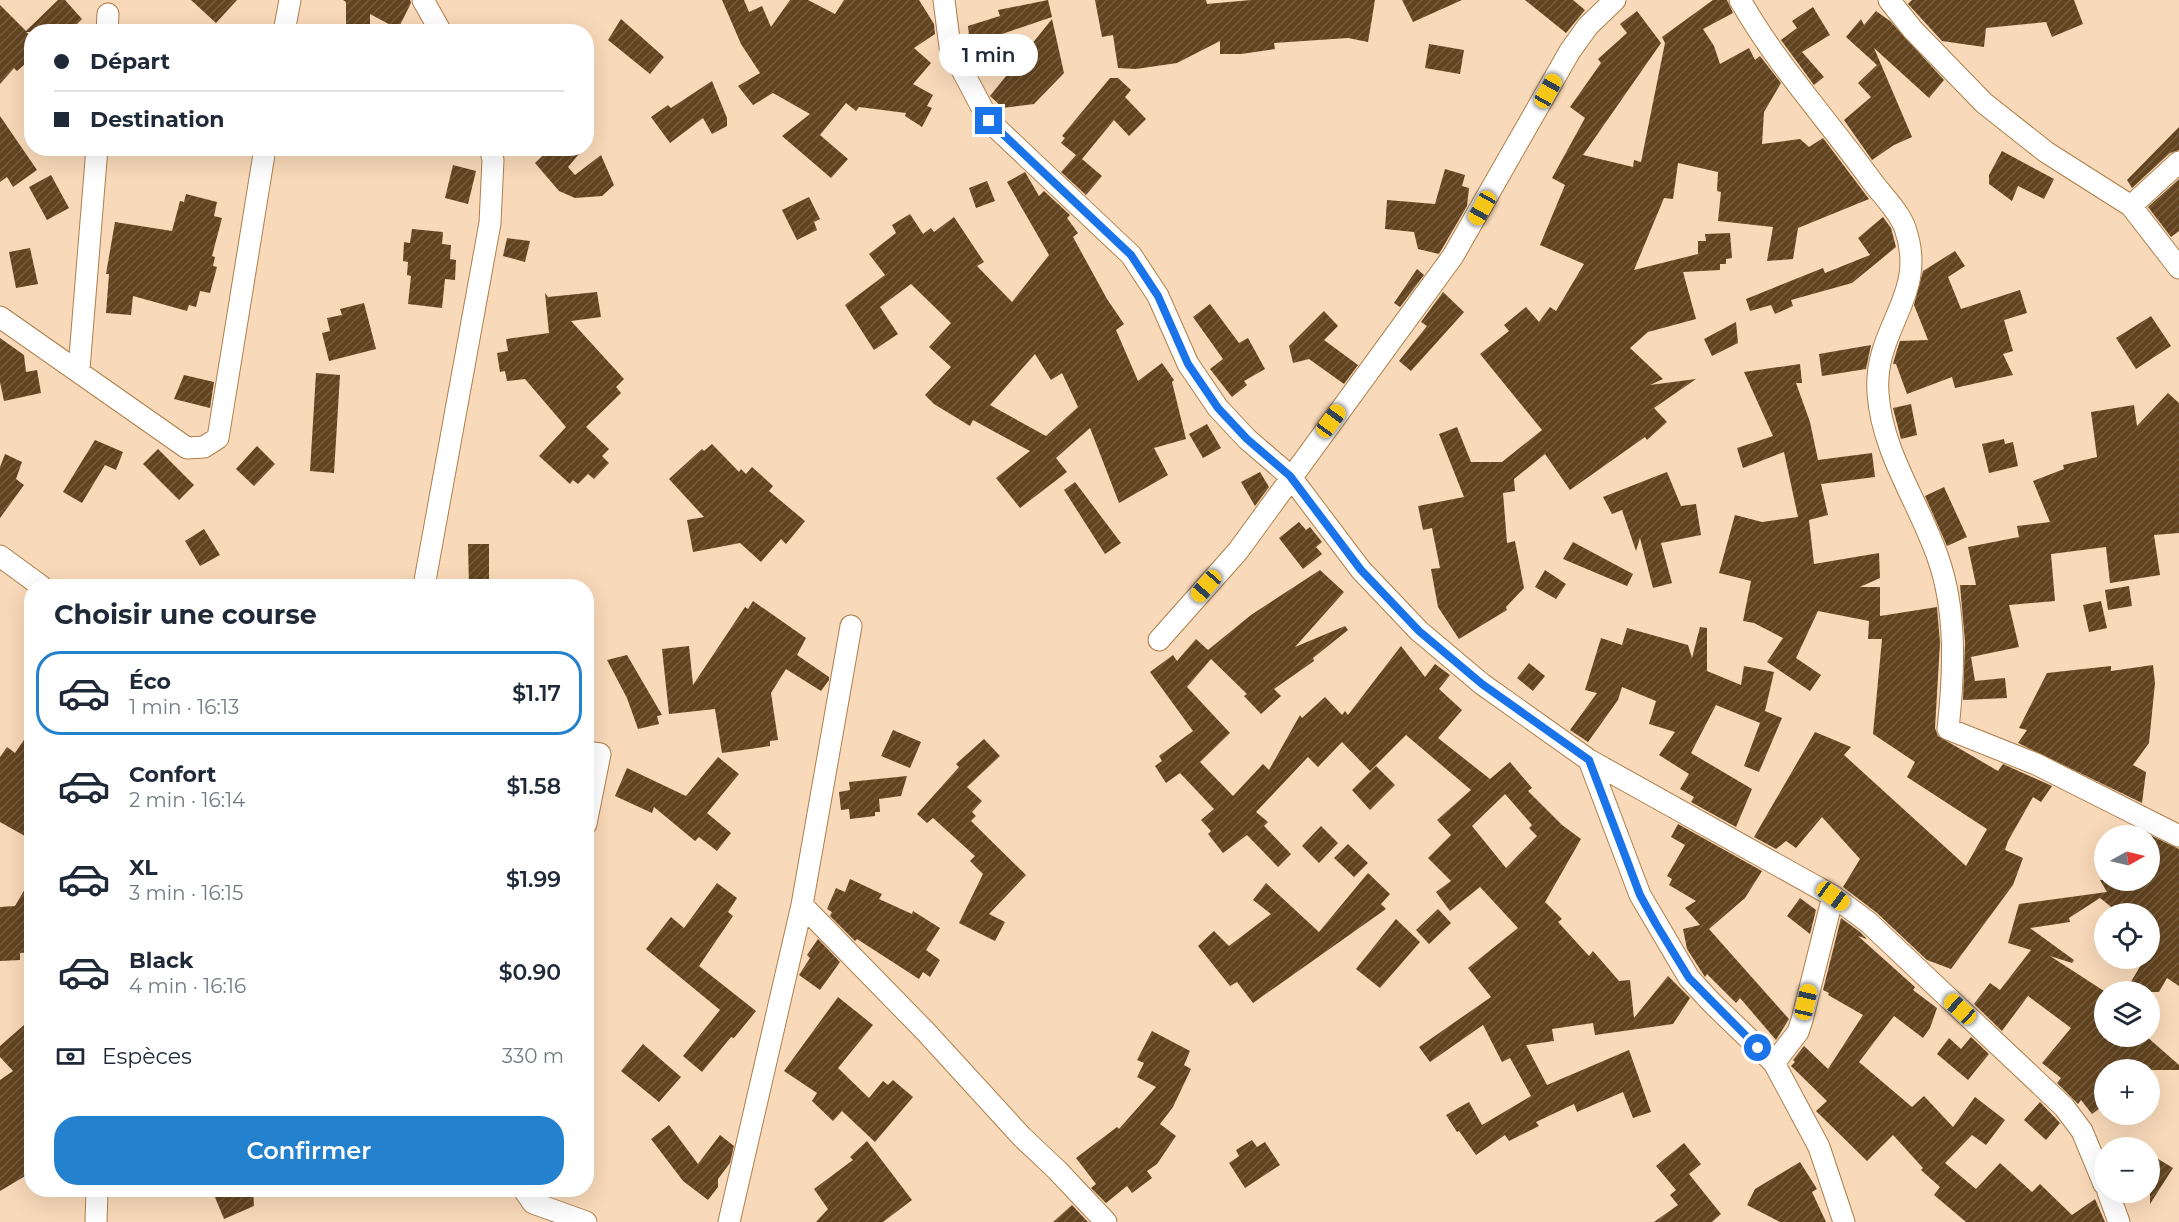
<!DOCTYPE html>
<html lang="fr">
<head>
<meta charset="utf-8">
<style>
	body { margin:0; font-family:Montserrat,sans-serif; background:#f6f6f7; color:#1f2937; height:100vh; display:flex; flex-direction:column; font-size:22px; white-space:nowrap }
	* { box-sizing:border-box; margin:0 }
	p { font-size:20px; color:#747a83 }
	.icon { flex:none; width:33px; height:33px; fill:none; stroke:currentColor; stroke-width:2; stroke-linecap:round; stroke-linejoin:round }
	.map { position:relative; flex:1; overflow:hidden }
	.side { position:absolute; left:24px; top:579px; width:570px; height:618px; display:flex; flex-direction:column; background:#fff; border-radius:24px; box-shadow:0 6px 24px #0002 }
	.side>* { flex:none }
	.guide { position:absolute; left:24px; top:24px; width:570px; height:132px; border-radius:24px; box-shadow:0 6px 24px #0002; display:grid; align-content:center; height:132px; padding:0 30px; background:#fff }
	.needle { width:39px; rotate:82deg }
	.controls { position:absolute; left:2094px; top:825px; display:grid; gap:12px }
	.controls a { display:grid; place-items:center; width:66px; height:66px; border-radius:50%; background:#fff; box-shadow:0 6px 24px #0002; font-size:30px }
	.end { position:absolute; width:27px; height:27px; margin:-14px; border:8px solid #1a73e8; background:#fff; box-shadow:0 0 0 3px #fff }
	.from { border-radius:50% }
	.bubble { position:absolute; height:42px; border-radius:21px; background:#fff; box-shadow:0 6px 24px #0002; font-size:20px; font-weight:600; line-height:42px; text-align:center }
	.car { position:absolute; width:18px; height:36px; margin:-18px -9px; border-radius:8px; box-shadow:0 0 4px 2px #0007; background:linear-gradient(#f5c518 24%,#345 0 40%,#f5c518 0 76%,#345 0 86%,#f5c518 0) }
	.guide b { display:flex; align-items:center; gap:21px; height:57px; font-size:22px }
	.guide b+b { border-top:2px solid #e0e1e3 }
	.guide i { width:15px; height:15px; background:#1f2937 }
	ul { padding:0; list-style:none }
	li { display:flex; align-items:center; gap:18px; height:84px; margin:0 12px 9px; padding:0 18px; border:3px solid transparent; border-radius:24px }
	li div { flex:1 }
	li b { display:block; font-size:22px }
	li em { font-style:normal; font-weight:600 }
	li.selected { border-color:#2481ce }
	li>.icon { width:54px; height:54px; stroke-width:1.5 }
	h2 { padding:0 30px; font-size:27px; line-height:72px }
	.pay { display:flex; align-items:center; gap:15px; height:66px; padding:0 30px; font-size:22px }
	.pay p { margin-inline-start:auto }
	.button { display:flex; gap:12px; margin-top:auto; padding:12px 30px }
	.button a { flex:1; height:69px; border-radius:24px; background:#2481ce; color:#fff; font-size:24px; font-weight:600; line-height:69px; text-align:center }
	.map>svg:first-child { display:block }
	.building { fill:url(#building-hatch); fill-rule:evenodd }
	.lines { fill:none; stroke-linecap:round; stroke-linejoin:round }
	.minor-casing { stroke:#ae7f4a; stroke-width:23 }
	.minor { stroke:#fff; stroke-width:21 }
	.route { stroke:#1a73e8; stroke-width:8 }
</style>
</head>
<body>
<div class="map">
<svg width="2179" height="1222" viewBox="0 0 2179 1222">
	<defs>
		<pattern id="building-hatch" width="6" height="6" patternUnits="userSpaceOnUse" patternTransform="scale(1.5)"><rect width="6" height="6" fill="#624420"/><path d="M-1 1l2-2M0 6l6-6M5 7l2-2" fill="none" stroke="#765d3f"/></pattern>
	</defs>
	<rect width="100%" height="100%" fill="#f8d9b9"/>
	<path class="building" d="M58,0H65L82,19L69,32H26L32,37V58L17,71L14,68L0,84V5L26,31Z
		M191,0H237L216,23Z
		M343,0H410L411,3L398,29L370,14V32H346V2Z
		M722,0H744L749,12L762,6L771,27L790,0H808L835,14L844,0H919L934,24L935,34L914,48L931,63L913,84L933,95L927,106L932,108L922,127L905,116L906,113L859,107L856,111L846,103L820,135L848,159L831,178L782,136L810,114L773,93L753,105L738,86L760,73L741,44Z
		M1048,0L1052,17L970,45L968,26L1000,16L998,10Z
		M1095,0H1206L1207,4L1251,0H1375L1368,42L1348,38L1274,43L1275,49L1241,54H1220V41L1177,63L1136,69L1118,68L1113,35L1102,37Z
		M1402,0H1462L1413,22Z
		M1525,0H1573L1585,10L1566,33Z
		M1713,0H1727L1733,13L1703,29L1714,46L1720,64L1749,48L1755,60L1760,56L1781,83L1764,112L1762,144L1800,139L1809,147L1823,138L1869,199L1798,228L1793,259L1767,261L1773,227L1718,221L1721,192L1717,191L1718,172L1678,163L1673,199L1664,198L1634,270L1698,254V241H1706L1705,234L1730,233L1732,258L1726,259V264H1720V270L1683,272L1696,319L1648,332L1630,348L1663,379L1650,385L1696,379L1654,408L1667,422L1647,440L1645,437L1570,490L1545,454L1514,479L1515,491L1503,493L1507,543L1515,541L1524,588L1506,607L1507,610L1459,639L1438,607L1431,569L1440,568L1432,528L1423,530L1418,506L1464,497L1439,434L1457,427L1471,462H1502L1542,430L1480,354L1509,331L1504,325L1526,307L1539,322L1550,307L1556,311L1584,264L1540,245L1565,185L1552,178L1585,118L1570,107L1601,63L1598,59L1627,33L1620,24L1637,11L1661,43L1583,155L1633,167L1634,160L1641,162L1665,43L1662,37Z
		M1912,0H2074L2083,24L2052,37L2046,22L1986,28L1984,47L1942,41L1908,4Z
		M1813,7L1830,35L1802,52L1824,77L1814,85L1781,40L1797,28L1792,21Z
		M1876,11L1890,21L1944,80L1929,98L1874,48L1912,137L1894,145L1872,160L1844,120L1871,97L1858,83L1877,65L1846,37L1861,19L1864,25Z
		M621,19L664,57L650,74L608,40Z
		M1052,19L1064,73L1034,104L1003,108L990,96Z
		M1429,44L1464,50L1460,74L1425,68Z
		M1110,78H1118L1131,90L1125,97L1146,119L1129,136L1114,120L1082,159L1102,176L1086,195L1061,172L1076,155L1061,143L1065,138L1062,136Z
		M712,81L727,118V126L712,134L703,118L670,143L651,117L668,105L671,108Z
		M0,116L37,170L13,187L7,177L0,182Z
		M2179,127V150L2170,153L2132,188L2127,180Z
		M551,148H584L568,167L575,175L601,155L614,185L602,196L575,198L559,191L535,163Z
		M2002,151L2054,179L2044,199L2018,186L2012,201L1989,184V175Z
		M453,165L476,171L468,204L445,198Z
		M1445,169L1465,175L1462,186L1469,188L1467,206L1439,254L1418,249L1414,232L1385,229L1387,200L1435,204Z
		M1025,172L1039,196L1044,191L1070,215L1067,218L1078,233L1073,237L1107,299L1124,324L1116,330L1138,381L1162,363L1174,380L1172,382L1186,439L1154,448L1168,475L1119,503L1090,428L1056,458L1067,472L1020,508L996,478L1030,451L973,420L970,426L934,404L925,395L951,367L929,347L951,323L911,284L880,307L898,334L874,350L845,305L885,275L869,254L896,233L892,225L910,214L923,234L931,228L934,232L954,217L984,262L977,266L1012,302L1049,255L1007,182ZM1035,354L1051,380L1062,373L1078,407L1046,436L990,405Z
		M51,175L69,208L47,220L29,187Z
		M2179,179V231L2171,237L2148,207Z
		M987,181L995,201L976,208L969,188Z
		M186,194L217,202L214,216L222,218L212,256L215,257L213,266L217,267L210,293L200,291L196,307L189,305L187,311L133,296L131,315L106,313L109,274H106L115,222L172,231L180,201L184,202Z
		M809,197L820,219L814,222L817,230L797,240L782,210Z
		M1883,217L1891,228L1896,247L1852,283L1791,300L1793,306L1775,314L1771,305L1750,311L1746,299L1823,268L1825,273L1870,255L1858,238Z
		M412,229L443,232L442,244L451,245L450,259L456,260L455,280L445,279L442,308L408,304L411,276L407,275L408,262L403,261L404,242L410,243Z
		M507,238L530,241L525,262L503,256Z
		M30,248L38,284L16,288L9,252Z
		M1955,251L1965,266L1948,277L1961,309L2020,290L2027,313L2004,320L2013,351L2003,354L2013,375L1955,388L1952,377L1907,394L1896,364H1893L1896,353L1900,341L1928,340L1914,305L1923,271Z
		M1417,269L1424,275L1400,307L1394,303Z
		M597,292L601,317L571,321L624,379L616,387L621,393L586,427L609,449L602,456L609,463L594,479L588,474L578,484L573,480L570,484L539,456L566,427L525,379L507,381L505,371L500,372L497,353L508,351L506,339L549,333L545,293L548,297Z
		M1443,292L1464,312L1411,371L1399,361L1427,326L1421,322Z
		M364,303L376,349L329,361L322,333L330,331L327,318L342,315L340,309Z
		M1210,304L1239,343L1248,338L1265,369L1244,381L1247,385L1232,397L1210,369L1223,359L1193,317Z
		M1324,311L1338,326L1324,340L1358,365L1344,384L1309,359L1293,363L1289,346Z
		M2151,316L2171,346L2136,369L2116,338Z
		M1736,322L1738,343L1712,356L1704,339Z
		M0,338L24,355L26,372L37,370L41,393L4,401L0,382Z
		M1871,345L1866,369L1822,376L1819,354Z
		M1800,364L1802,383H1796L1810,422L1818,460L1872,453L1875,477L1821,484L1828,515L1809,520L1814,564L1879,553L1880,578L1860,587H1880V616L1937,607L1940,643L1935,728L1938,736L1998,771L2003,764L2052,786L2041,802L2033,797L2008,841L2005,850L2023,858L2013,885L1951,969L1927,960L1877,913L1843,887L1860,859L1822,817L1796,848L1786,841L1776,849L1754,837L1815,732L1851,747L1844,755L1966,866L1987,829L1907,777L1915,762L1873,734L1882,639H1868L1869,621L1818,611L1796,658L1821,675L1810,691L1767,662L1783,638L1754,623L1743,621L1751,581L1719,573L1735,515L1762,522L1798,517L1784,452L1743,468L1737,448L1773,436L1744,372Z
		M316,373L340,375L334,473L310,471Z
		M184,375L214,382L210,408L174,399Z
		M2168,393L2179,403V533L2154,535L2160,575L2110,583L2106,547L2051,554L2055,601L2009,605L2019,647L1971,657L1975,681L2005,678L2007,698L1963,700L1965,642L1960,585H1976L1968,547L2019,537L2017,526L2050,522L2033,481L2064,469L2063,465L2097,457L2091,412L2134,405L2137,426Z
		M1911,404L1917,435L1901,439L1893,408Z
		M1207,424L1221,448L1203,458L1189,434Z
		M2004,439L2005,444L2013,442L2018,466L1989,473L1982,444Z
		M95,440L123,452L116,470L105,465L82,503L63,492Z
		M712,444L739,472L741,469L746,474L752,467L773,486L769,491L805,521L786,544L781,539L761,562L740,543L693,552L687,520L704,517L669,479L702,449L704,451Z
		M257,446L275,464L254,486L236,469Z
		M158,449L194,485L179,500L143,464Z
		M5,454L22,462L16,479L24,485L0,518V467Z
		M1260,472L1269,487L1255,506L1241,482Z
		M1667,472L1681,506L1696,504L1701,535L1661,543L1672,583L1653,588L1640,538L1636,551L1622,510L1612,514L1603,497Z
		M1075,482L1121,543L1105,554L1064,490Z
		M1944,487L1967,537L1947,546L1925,496Z
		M1299,522L1306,530L1310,527L1322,542L1316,547L1322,554L1303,569L1279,538Z
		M204,529L220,555L200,566L185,541Z
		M1573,542L1633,574L1627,586L1563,559Z
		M468,544H489V586H469Z
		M1320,570L1344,592L1295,647L1345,626L1348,630L1313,658L1314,661L1274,689L1281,696L1261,714L1244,696L1247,694L1211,659L1187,687L1230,733L1200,762L1233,796L1263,764L1269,770L1300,715L1302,718L1325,697L1342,715L1345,711L1348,715L1401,646L1425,677L1435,664L1450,675L1439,689L1462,710L1438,738L1490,779L1510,762L1532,788L1528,791L1562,825L1581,839L1545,902L1562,919L1558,922L1589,956L1593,951L1619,981L1630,980L1634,1018L1668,976L1690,998L1673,1024L1595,1035L1593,1023L1552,1029L1554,1041L1526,1045L1547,1085L1629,1050L1651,1112L1633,1118L1623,1092L1577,1112L1574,1104L1536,1122L1539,1126L1509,1141L1505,1135L1476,1155L1459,1131L1457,1132L1446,1115L1469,1102L1482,1125L1531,1096L1510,1058L1502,1062L1483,1025L1430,1062L1419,1047L1491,997L1468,968L1518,928L1480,887L1450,911L1436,892L1451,881L1428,858L1451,835L1437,820L1471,790L1406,735L1370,771L1342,742L1318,767L1308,757L1256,812L1268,822L1264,826L1291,854L1278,867L1247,835L1223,853L1208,834L1211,831L1201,820L1214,809L1180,773L1166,783L1155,766L1162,761L1159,756L1193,731L1150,672L1173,655L1177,661L1196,639L1208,650L1251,615ZM1505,794L1532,825L1529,828L1537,836L1506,868L1472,826Z
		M1545,570L1566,584L1556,599L1535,587Z
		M2129,586L2132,606L2108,610L2105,590Z
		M753,601L806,638L797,655L829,677V680L821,691L786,669L771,693L778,740L770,741V746L722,753L715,709L669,714L662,649L689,646L693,685L745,607L748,609Z
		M2101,601L2107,628L2089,632L2083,605Z
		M1700,627L1707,628V671L1741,685L1744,666L1774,672L1765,711L1782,718L1759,772L1744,766L1760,723L1716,705L1691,753L1752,789L1736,827L1691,802L1694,797L1680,789L1689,774L1659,755L1675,732L1649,724L1656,701L1622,687L1618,700L1588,742L1570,730L1597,693L1585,690L1601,638L1622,645L1627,628L1688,645L1692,658Z
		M627,655L662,715L657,716L659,724L638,729L627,698L607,660Z
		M1529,663L1545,676L1533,691L1517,678Z
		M2153,665L2155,683L2149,743L2133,765L2146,772L2142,803L2018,743L2027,730L2019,728L2047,673L2111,666V671Z
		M32,728V840L0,822V757L7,747L15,753Z
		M893,730L921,742L910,768L881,756Z
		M984,739L1000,756L967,787L982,801L972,812L976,816L971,821L1026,875L989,914L1005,922L995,941L959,923L983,874L970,861L975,856L933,818L927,823L917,814L959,767L956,764Z
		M718,757L739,774L707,813L731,833L717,851L699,837L695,841L654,807L652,813L615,796L627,768L686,796Z
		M1376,766L1395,785L1370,810L1352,790Z
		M907,776L901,796L879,799L880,812H875V816L850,819L849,809L841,810L839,792L850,790L849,782Z
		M1678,824L1762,871L1745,898L1709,929L1789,1019L1776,1040L1740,998L1736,1003L1707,974L1705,977L1687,949L1683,929L1700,925L1685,908L1696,901L1669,885L1672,879L1667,876L1685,845L1671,837Z
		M1321,826L1338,843L1319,863L1302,846Z
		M2150,835L2179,849V986L2167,978L2159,992H2125L2145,958H2150V914H2120L2100,898L2069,918L2070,922L2030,928L2074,960L2072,963L2050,956L2104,991V1036H2146L2179,1065V1070H2104V1105L2092,1114L2081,1100L2078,1104L2057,1083L2061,1078L2042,1063L2071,1028L2028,996L2002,1031L1974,1004L1990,983L2000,990L2031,950L2008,943L2019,904L2107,892L2100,880H2150Z
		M1348,844L1368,863L1354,877L1334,858Z
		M1368,873L1390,894L1381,904L1386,909L1253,1003L1237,982L1230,986L1198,946L1214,931L1229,946L1271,914L1253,900L1266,883L1319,932Z
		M850,879L882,894L879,899L912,914L913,911L940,928L926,950L940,960L930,977L923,972L919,979L857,939L855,941L830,916L832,912L827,909L836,888L845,892Z
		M29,882L32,952L20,953V960L0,961V907L15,906Z
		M717,883L737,898L728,912L733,916L699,966L756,1011L734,1038L731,1037L702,1072L683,1056L720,1010L646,949L671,917L684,928Z
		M1800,898L1816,910L1810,934L1787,916Z
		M1438,909L1451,923L1429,944L1416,930Z
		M1841,918L1860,932L1867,939L1858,936L1915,987L1913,990L1937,1008L1930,1028L1923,1038L1894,1016L1859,1062L1912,1107L1924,1096L1953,1127L1975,1097L2005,1120L1986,1145L1972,1135L1945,1163L1976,1189L2000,1163L2032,1192L2040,1184L2072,1215L2095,1199L2105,1222H1966L1934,1195L1940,1187L1921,1170L1923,1168L1893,1135L1867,1161L1816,1111L1827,1101L1791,1066L1795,1062L1793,1060L1804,1046L1828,1069L1863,1015L1828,995L1829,993L1823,990Z
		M1396,919L1420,942L1380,988L1356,969Z
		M818,939L840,962L820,990L799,975L810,958L807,955Z
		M838,997L873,1025L838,1068L869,1098L883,1081L888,1085L893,1080L913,1097L875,1142L842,1111L833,1121L812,1101L817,1093L784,1071Z
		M32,1018V1172L0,1191V1080L13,1071L0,1057V1046Z
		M1152,1031L1190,1051L1184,1065L1191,1069L1173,1107L1160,1124L1176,1136L1157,1164L1147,1171L1152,1178L1132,1193L1127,1186L1106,1203L1091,1188L1096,1184L1076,1158L1117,1127L1119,1129L1156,1087L1137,1077L1144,1063L1137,1060Z
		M1971,1037L1989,1054L1968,1080L1937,1054L1949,1038L1961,1049Z
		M643,1044L681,1077L659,1102L621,1071Z
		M2040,1102L2060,1123L2046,1140L2024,1120Z
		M669,1125L698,1164L720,1135L734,1146L730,1163L718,1179V1187L708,1200L683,1181L651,1139Z
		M1252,1140L1257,1147L1265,1142L1280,1165L1245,1188L1229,1163L1239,1156L1236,1150Z
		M867,1141L912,1200L883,1222H816L828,1209L814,1189L853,1160L850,1157Z
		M1684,1143L1701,1164L1689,1174L1721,1214L1712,1222H1654L1678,1205L1670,1195L1676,1190L1656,1166Z
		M2150,1154L2173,1168L2150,1204Z
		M1800,1162L1817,1189L1812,1192L1826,1222H1780L1747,1205L1755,1189Z
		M212,1190H253L254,1206L224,1219Z
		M1072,1205L1088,1222H1053Z"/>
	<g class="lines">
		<defs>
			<path id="minor" d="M423,0L441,32
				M944,0L950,47L989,121L1131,255L1158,296L1188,364L1218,408L1247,439L1290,476L1361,570L1419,631L1482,684L1589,760L1833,896L1868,922L2064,1107L2082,1131L2104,1184
				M1740,0C1777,65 1827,119 1871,180C1881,194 1899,211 1905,228C1929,296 1873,327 1878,393C1882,453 1919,502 1938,558C1957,611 1954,674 1948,729L2036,764L2179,836
				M1889,0L1913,30L1984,103L2046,152L2131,206L2179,268
				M107,32L108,14
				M284,32L290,0
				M2131,206L2179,162
				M0,317L187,448L204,447L218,438L265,148
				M79,369L97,148
				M0,556L41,586
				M424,586L490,223L493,160L490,148
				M1159,640L1238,551L1453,256L1570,51L1588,26L1615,0
				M586,752L600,754L586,824
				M1589,760L1640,895L1689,978L1711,1002L1774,1063L1819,1147L1844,1222
				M802,905L926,1032L1022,1137L1057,1170L1106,1222
				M1774,1063L1798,1032L1802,1020L1833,896
				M524,1190L533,1203L586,1222
				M2108,1192L2119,1222
				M96,1222L97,1190
				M729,1222L802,905L851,626"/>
		</defs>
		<use href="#minor" class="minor-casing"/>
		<use href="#minor" class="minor"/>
	</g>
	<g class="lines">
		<path class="route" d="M989,121L1131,255L1158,296L1188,364L1218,408L1247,439L1290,476L1361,570L1419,631L1482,684L1589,760L1640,895L1656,924L1689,978L1758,1048"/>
	</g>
</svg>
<div class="controls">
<a><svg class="needle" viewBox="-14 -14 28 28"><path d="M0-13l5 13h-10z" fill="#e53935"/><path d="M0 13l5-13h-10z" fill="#747a83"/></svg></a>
<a><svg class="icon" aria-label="locate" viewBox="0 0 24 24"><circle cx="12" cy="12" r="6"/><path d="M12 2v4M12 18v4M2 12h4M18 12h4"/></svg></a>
<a><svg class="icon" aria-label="layers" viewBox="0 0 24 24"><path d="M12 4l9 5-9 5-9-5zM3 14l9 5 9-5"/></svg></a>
<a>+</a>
<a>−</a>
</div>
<i class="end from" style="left:1758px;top:1048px"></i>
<i class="end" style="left:989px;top:121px"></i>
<div class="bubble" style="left:939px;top:34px;width:99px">1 min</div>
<i class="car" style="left:1548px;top:91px;rotate:29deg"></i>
<i class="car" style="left:1482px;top:208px;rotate:209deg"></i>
<i class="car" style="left:1331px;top:421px;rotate:36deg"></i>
<i class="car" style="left:1206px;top:586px;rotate:221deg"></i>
<i class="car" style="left:1833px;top:896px;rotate:126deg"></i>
<i class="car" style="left:1806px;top:1002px;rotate:13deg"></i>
<i class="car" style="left:1960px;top:1009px;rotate:312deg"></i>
<div class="guide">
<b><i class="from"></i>Départ</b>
<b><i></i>Destination</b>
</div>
<section class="side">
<h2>Choisir une course</h2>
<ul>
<li class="selected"><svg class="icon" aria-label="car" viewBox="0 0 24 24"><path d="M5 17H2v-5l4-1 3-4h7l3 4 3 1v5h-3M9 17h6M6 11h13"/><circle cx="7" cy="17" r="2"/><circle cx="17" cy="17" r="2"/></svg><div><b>Éco</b><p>1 min · 16:13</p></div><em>$1.17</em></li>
<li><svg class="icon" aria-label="car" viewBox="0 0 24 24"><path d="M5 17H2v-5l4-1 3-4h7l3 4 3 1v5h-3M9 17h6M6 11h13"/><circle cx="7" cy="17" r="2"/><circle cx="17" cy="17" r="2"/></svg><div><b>Confort</b><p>2 min · 16:14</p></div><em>$1.58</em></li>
<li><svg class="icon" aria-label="car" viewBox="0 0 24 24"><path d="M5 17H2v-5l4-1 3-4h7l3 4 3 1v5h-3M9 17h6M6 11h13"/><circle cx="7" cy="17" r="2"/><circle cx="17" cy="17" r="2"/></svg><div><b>XL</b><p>3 min · 16:15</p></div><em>$1.99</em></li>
<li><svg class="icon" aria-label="car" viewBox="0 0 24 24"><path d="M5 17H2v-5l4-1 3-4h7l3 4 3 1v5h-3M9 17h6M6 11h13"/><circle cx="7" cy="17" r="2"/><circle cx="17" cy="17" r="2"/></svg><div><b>Black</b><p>4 min · 16:16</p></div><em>$0.90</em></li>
</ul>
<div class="pay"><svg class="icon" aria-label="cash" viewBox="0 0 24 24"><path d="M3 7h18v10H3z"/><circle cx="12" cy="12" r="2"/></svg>Espèces<p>330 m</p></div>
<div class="button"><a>Confirmer</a></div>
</section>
</div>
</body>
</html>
